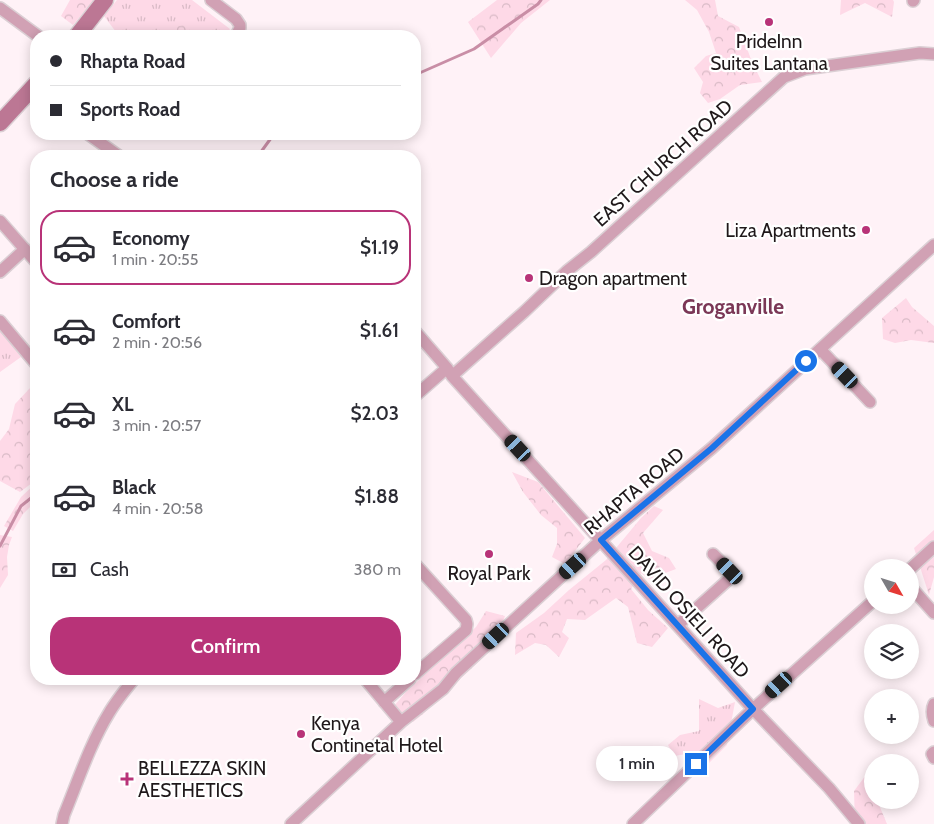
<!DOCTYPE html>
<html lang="en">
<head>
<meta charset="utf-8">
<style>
	body { margin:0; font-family:Cabin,sans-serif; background:#f2f2f3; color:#2b2b33; height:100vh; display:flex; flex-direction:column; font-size:19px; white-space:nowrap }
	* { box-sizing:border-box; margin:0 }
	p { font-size:16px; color:#7c7c81 }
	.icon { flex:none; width:28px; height:28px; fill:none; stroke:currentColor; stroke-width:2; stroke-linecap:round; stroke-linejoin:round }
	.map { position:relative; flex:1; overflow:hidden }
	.sheet { position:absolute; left:30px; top:150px; width:391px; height:535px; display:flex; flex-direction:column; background:#fff; border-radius:20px; box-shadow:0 2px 12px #0003 }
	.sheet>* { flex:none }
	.top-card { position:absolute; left:30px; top:30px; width:391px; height:110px; border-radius:20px; box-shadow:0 2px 12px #0003; display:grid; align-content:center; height:110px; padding:0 20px; background:#fff }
	.needle { width:32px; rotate:129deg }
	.buttons { position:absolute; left:864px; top:559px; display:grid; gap:10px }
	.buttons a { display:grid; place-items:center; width:55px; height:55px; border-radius:50%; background:#fff; box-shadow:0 2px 12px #0003; font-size:25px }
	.end { position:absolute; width:22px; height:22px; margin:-11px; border:6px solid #1a73e8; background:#fff; box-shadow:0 0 0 2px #fff }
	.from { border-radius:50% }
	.bubble { position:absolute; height:35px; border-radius:18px; background:#fff; box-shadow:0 2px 12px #0003; font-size:16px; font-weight:600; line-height:35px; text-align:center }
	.car { position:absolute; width:15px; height:30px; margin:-15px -8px; border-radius:6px; box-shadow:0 0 4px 1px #0007; background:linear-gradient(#222 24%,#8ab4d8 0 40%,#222 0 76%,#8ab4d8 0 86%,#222 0) }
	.top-card b { display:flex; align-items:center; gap:18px; height:48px; font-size:19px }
	.top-card b+b { border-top:1px solid #e1e1e2 }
	.top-card i { width:12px; height:12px; background:#2b2b33 }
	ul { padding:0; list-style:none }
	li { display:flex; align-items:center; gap:15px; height:75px; margin:0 10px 8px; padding:0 10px; border:2px solid transparent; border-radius:20px }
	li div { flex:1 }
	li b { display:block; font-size:19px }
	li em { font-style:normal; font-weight:600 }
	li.current { border-color:#b83378 }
	li>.icon { width:45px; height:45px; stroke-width:1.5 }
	h2 { padding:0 20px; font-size:22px; line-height:60px }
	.pay { display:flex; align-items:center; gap:12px; height:55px; padding:0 20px; font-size:19px }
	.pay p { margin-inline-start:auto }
	.action { display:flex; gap:10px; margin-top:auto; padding:10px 20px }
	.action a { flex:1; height:58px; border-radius:20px; background:#b83378; color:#fff; font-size:20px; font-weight:600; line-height:58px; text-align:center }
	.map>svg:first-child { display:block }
	.grass { fill:url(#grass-tufts) }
	.forest { fill:url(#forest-crowns) }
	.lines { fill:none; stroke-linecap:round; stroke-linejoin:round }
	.stream { stroke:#c98ea6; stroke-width:3 }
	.street-casing { stroke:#dbcfd4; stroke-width:14 }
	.secondary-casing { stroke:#dbcfd4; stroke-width:19 }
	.street { stroke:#d1a1b4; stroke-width:11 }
	.secondary { stroke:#bc7794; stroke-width:16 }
	.route { stroke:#1a73e8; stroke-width:6 }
	.poi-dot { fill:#b83378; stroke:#fff; stroke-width:2 }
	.labels { text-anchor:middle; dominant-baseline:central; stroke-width:4.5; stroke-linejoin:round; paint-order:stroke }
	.poi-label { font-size:19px; fill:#1f181a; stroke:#fff; text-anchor:start }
	.street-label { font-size:19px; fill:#1f181a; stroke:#fff }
	.quarter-label { font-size:21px; font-weight:bold; fill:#7b3857; stroke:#fff }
</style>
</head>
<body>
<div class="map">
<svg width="934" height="824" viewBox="0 0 934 824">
	<defs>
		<pattern id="grass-tufts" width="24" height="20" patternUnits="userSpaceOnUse" patternTransform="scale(1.25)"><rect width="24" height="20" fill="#fed9e7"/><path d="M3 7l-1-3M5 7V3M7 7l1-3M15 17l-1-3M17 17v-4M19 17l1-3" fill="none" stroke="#d9bac6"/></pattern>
		<pattern id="forest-crowns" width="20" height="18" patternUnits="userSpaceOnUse" patternTransform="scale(1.25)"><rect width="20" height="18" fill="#fed9e7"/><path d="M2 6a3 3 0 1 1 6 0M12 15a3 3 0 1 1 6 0" fill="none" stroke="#d9bac6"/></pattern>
	</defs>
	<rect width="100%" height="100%" fill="#fff2f7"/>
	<path class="grass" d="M117,0H192L230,29L225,36H119L104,16Z
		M0,330L21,357L0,372Z
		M699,699L718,708L735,702L727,745L705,767L692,753L674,756L668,745L680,735L699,731Z"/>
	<path class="forest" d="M70,0H94L73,25L61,16Z
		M497,0H550L521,23L491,58L468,22Z
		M685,0H715L718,16L739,27L752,62L762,82L740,85L720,99L708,103L700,93L703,82L694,68L706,56L716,53L709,32L697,10Z
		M841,0H893L894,2L892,17L865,3L840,15Z
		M189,24L187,36H153L170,28Z
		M906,298L912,307L934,326V343L911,340L895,343L883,339L882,318Z
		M31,387L36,392V480L20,492L0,481V441L9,429L15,404Z
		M512,472L538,482L585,538L565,564L552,557L557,544V528L541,515L523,492Z
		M36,483V501L23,514L13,531L4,526L21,497Z
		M654,506L663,510L643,533L652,551L669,558L676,569L649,579L641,573L631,589L648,610L668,628L652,647L637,643L628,607L616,598L585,620L567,619L562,632L569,638L559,657L546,645L535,643L515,655L516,633L544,613L569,590L606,560L641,518Z
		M934,530V577L929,595L914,548Z
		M0,535L12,537L9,545L7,557L8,575L0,588Z
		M486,611L505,616L492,649L423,714L413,722L394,706L406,692L476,627Z
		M872,767V800H877L887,824H855L854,791Z"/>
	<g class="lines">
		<path class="stream" d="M415,75L474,49L538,4L541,0
			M258,156L274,134
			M0,546L21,506L36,494"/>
		<defs>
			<path id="street" d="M211,0L236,19L240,25V28L236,36
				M913,1L914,0
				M0,8L38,36
				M88,134L119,156
				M0,221L36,262
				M0,272L25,249
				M0,321L36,364
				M415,331L447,368L452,376L753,709L829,788L859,824
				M820,349L870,402
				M452,376L524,312L567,271L591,252L784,77L805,69L920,53L934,54
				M415,396L447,368
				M415,564L466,620L467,624L466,630L415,674
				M910,569L934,547
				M910,586L934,613
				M678,625L728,580L730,577V571L713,554
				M365,679L401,722
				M384,702L410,679
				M934,704C931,710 932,715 934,721
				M934,752L932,754L934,758
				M62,824L64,815C78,781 90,744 109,713C116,701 125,690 134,679
				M291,824L401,722L443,689L456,673L601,540L712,448L934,245
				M633,824L753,709L872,602"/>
			<path id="secondary" d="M77,36L105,0
				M0,123L36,84"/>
		</defs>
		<use href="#street" class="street-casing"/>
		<use href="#secondary" class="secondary-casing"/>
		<use href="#street" class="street"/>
		<use href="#secondary" class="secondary"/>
	</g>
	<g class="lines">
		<path class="route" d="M696,764L753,709L601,540L712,448L806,361"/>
	</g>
	<g class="poi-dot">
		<circle cx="769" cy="22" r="5"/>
		<circle cx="866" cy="230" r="5"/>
		<circle cx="529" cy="278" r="5"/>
		<circle cx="489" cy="554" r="5"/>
		<circle cx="301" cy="734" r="5"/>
		<path d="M124.5 771.5h5v5h5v5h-5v5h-5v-5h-5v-5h5z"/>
	</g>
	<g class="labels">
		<g class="poi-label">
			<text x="769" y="41" text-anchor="middle">PrideInn<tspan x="769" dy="22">Suites Lantana</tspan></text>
			<text x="856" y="230" text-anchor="end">Liza Apartments</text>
			<text x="539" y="278">Dragon apartment</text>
			<text x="489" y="573" text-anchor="middle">Royal Park</text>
			<text x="311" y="723">Kenya<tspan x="311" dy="22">Continetal Hotel</tspan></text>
			<text x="138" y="768">BELLEZZA SKIN<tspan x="138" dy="22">AESTHETICS</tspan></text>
		</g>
		<g class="street-label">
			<text transform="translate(663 163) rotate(-42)">EAST CHURCH ROAD</text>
			<text transform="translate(634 491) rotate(-40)">RHAPTA ROAD</text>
			<text transform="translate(689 612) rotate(48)">DAVID OSIELI ROAD</text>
		</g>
		<g class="quarter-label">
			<text x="733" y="306">Groganville</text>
		</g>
	</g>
</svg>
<div class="buttons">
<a><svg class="needle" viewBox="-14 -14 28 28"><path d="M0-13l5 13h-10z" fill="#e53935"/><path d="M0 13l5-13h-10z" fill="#7c7c81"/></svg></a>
<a><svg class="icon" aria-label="layers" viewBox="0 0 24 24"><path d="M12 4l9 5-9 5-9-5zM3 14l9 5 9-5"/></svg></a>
<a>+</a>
<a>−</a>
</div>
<i class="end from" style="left:806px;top:361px"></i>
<i class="end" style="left:696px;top:764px"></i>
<div class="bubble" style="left:596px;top:746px;width:82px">1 min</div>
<i class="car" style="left:845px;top:375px;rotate:316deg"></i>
<i class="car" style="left:518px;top:448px;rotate:317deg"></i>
<i class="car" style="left:573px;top:566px;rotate:228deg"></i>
<i class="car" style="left:730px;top:571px;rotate:316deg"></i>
<i class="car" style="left:496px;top:636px;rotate:227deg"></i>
<i class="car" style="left:779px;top:685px;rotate:228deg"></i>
<div class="top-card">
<b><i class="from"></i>Rhapta Road</b>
<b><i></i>Sports Road</b>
</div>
<section class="sheet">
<h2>Choose a ride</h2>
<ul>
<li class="current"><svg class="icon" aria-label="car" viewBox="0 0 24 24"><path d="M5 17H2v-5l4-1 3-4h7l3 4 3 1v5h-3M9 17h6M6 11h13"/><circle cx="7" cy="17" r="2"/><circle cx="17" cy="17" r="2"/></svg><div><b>Economy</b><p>1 min · 20:55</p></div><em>$1.19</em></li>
<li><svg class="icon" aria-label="car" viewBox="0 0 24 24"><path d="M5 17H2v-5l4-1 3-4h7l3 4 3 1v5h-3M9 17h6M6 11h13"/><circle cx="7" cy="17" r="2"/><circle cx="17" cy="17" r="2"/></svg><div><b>Comfort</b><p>2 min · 20:56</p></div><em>$1.61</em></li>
<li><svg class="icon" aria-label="car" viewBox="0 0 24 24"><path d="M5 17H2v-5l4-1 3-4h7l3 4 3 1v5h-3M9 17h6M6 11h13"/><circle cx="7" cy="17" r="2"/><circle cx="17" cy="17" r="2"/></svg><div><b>XL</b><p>3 min · 20:57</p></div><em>$2.03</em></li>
<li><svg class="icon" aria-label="car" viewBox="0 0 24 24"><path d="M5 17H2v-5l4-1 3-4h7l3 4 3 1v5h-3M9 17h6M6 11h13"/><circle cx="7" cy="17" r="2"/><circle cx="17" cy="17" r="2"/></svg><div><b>Black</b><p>4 min · 20:58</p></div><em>$1.88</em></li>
</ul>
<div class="pay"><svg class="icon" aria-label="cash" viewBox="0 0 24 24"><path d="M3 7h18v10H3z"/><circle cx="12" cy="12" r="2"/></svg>Cash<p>380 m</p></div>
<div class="action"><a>Confirm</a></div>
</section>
</div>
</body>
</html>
